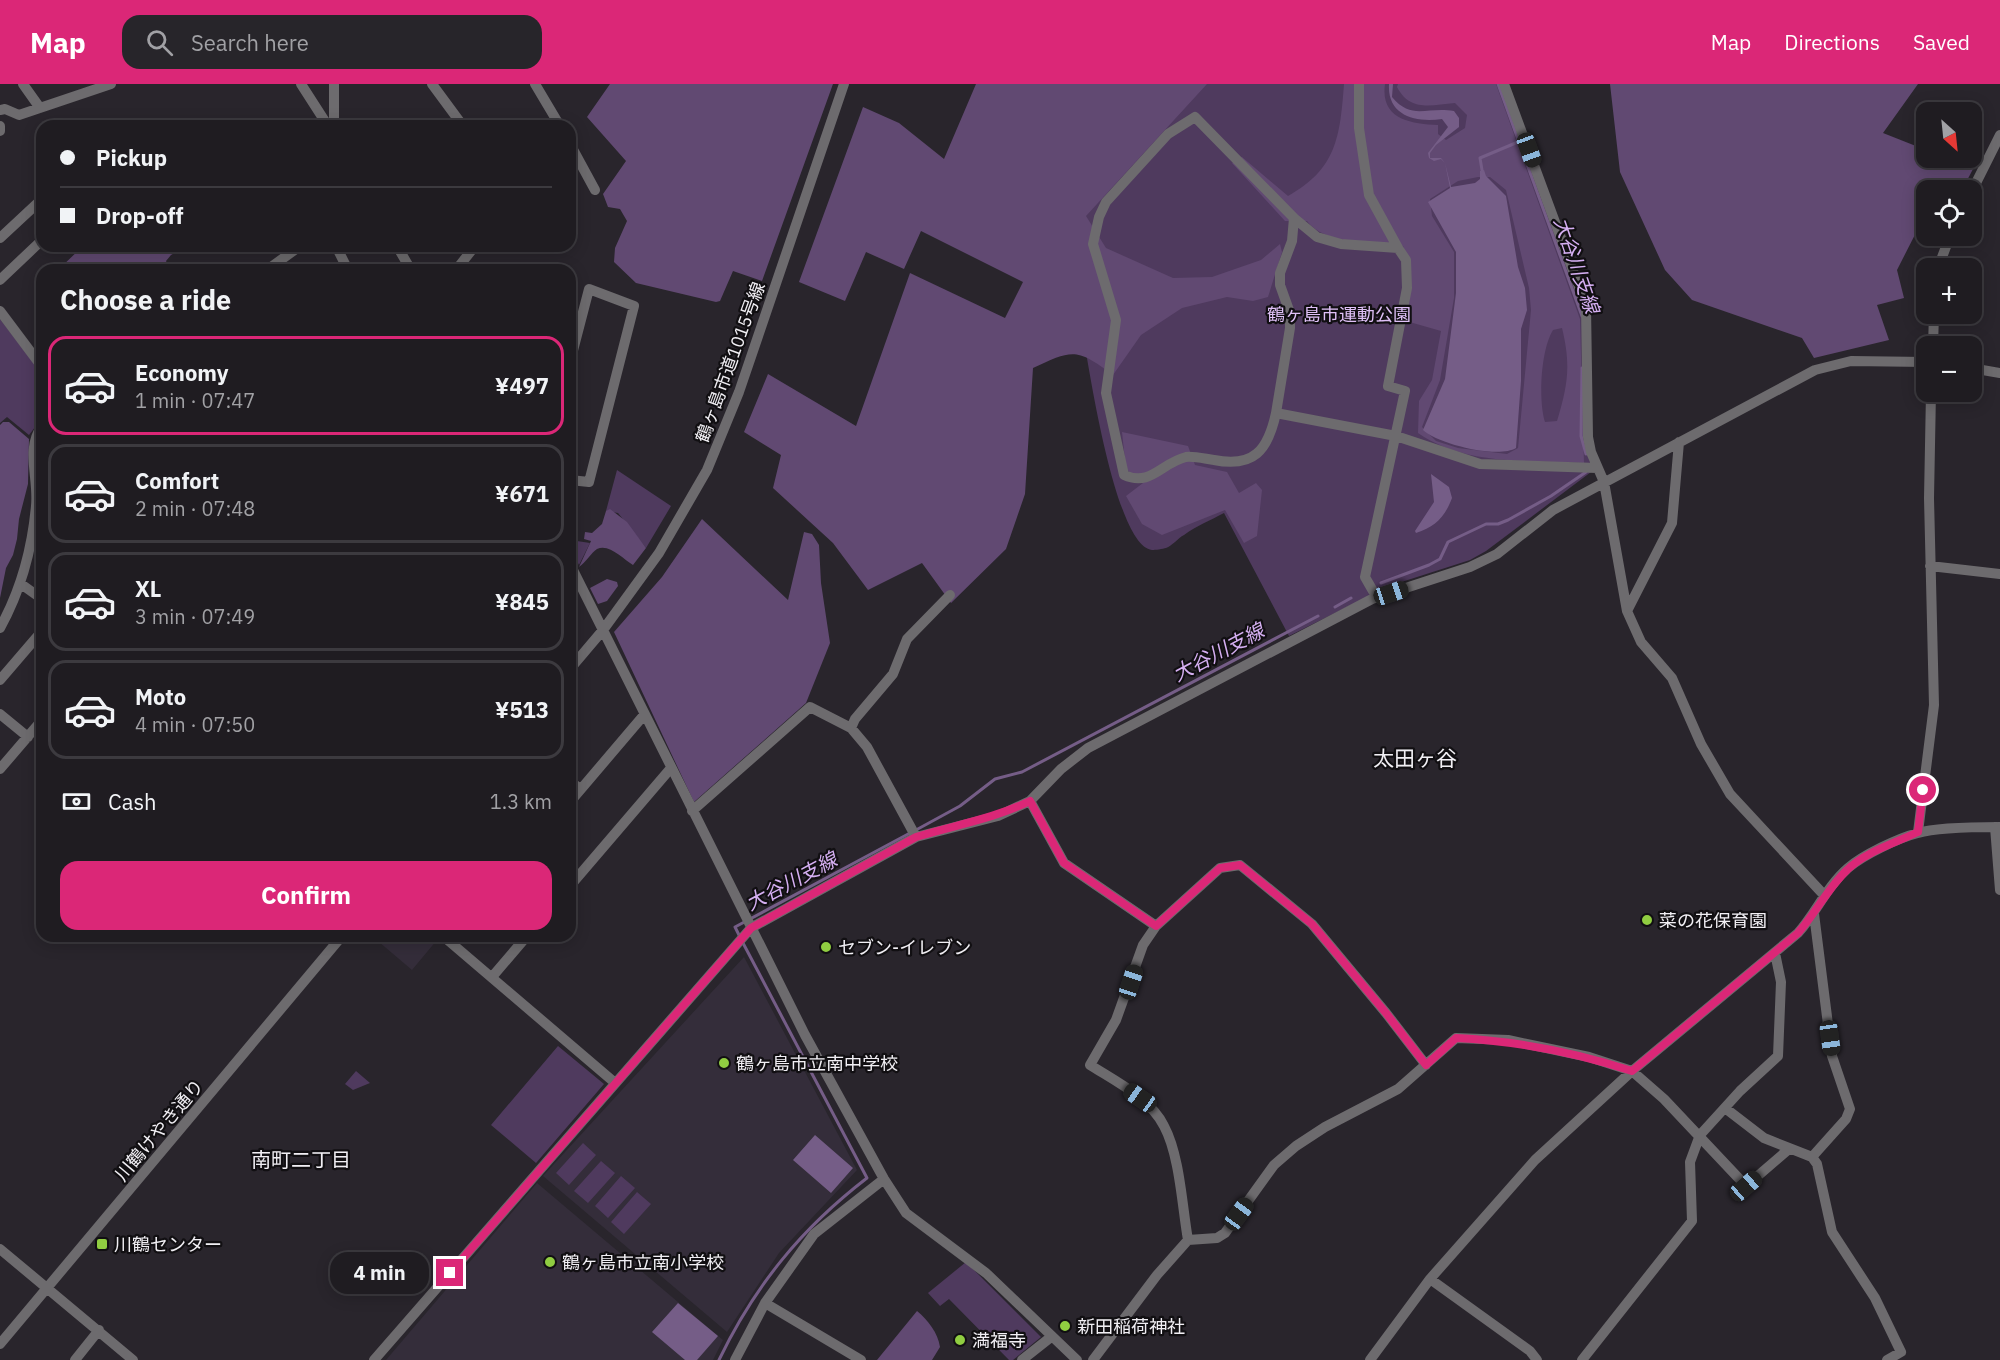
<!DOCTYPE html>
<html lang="en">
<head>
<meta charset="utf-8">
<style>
	body { margin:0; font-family:"IBM Plex Sans","Noto Sans JP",sans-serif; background:#27252a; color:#f1f3f6; height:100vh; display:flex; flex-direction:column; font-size:22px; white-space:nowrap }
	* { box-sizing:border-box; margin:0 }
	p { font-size:20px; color:#a1a1a5 }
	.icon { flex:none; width:33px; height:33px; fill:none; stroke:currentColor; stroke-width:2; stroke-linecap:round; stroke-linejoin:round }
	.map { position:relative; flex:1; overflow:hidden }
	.sheet { position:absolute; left:36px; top:180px; width:540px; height:678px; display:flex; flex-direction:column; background:#1f1c21; border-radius:18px; box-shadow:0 3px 15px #0003,0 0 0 2px #3c3a3f }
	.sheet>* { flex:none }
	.banner { position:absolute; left:36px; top:36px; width:540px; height:132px; border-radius:18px; box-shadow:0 3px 15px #0003,0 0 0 2px #3c3a3f; display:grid; align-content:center; height:132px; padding:0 24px; background:#1f1c21 }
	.needle { width:39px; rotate:153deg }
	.tools { position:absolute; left:1916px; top:18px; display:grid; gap:12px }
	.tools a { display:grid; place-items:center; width:66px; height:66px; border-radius:12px; background:#1f1c21; box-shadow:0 3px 15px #0003,0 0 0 2px #3c3a3f; font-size:30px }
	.end { position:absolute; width:27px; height:27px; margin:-14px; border:8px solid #db2777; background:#fff; box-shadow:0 0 0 3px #fff }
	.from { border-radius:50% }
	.bubble { position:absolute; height:42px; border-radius:18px; background:#1f1c21; box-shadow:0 3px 15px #0003,0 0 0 2px #3c3a3f; font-size:20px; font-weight:700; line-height:42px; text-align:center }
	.car { position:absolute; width:18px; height:36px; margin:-18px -9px; border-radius:8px; box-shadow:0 0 4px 2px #0007; background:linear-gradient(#222 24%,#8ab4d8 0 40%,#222 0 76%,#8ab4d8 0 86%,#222 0) }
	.banner b { display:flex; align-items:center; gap:21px; height:57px; font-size:22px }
	.banner b+b { border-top:2px solid #3c3a3f }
	.banner i { width:15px; height:15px; background:#f1f3f6 }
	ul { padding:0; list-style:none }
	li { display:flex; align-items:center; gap:18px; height:99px; margin:0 12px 9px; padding:0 12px; border:3px solid #3c3a3f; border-radius:18px }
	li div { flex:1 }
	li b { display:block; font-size:22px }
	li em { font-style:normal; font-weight:700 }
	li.current { border-color:#db2777 }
	li>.icon { width:54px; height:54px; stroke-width:1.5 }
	h2 { padding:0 24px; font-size:27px; line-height:72px }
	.pay { display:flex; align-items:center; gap:15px; height:66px; padding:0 24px; font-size:22px }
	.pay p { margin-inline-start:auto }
	.button { display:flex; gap:12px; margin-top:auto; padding:12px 24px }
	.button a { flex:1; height:69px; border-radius:18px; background:#db2777; color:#fff; font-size:24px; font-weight:700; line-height:69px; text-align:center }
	header { display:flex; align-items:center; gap:36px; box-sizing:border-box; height:84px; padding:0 30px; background:#db2777; color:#fff }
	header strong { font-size:28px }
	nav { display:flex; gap:33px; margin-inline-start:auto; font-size:21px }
	.search { width:420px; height:54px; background:#27252a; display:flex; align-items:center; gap:15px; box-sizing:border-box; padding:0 21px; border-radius:18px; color:#a1a1a5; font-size:22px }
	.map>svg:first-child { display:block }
	.built { fill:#342d3a }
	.green { fill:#4f3a5e }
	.forest { fill:#614972; fill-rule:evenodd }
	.water { fill:#755d87 }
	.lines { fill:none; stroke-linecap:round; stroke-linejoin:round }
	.stream { stroke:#755d87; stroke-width:3 }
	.minor { stroke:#6d6b6e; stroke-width:10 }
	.route { stroke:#db2777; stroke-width:8 }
	.poi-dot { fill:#90cd41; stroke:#110f12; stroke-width:2 }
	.labels { text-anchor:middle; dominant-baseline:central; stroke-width:4.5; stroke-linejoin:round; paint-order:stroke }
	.park-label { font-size:18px; fill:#dfc0f7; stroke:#110f12 }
	.street-label { font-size:18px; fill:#f1eff4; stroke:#110f12 }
	.poi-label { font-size:18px; fill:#f1eff4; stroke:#110f12; text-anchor:start }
	.water-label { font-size:20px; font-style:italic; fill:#d5aff2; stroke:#110f12 }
	.neighbourhood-label { font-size:20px; fill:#f1eff4; stroke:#110f12 }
	.quarter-label { font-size:21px; fill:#f1eff4; stroke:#110f12 }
</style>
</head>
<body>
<header>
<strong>Map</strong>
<div class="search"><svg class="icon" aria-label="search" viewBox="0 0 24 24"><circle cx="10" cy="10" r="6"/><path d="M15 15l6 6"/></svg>Search here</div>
<nav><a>Map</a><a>Directions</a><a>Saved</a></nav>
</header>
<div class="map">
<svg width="2000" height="1276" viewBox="0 0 2000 1276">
	<rect width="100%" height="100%" fill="#29252c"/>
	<path class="built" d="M372,852H432L437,856L412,886Z
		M744,873L857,1086L779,1169L727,1248L543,1092Z
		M537,1099L723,1256L713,1276H386Z"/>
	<path class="green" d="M1200,0H1500L1586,233L1591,388L1486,467L1470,476L1389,502L1289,552L1224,429C1211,436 1196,442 1184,451C1178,454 1172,462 1166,464C1163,465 1155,466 1152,466C1106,461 1074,184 1067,138Z
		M0,235L42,290V334L29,351L7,333L0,339Z
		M617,386L671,422L646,464L618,429L606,427Z
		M577,457L590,459L579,481L570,464Z
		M558,962L604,1000L536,1079L491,1041Z
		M356,987L370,999L353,1006L345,1000Z
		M583,1059L596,1071L569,1101L556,1089Z
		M601,1077L615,1089L588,1119L574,1107Z
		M621,1092L635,1104L608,1134L595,1122Z
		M637,1108L651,1120L624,1150L611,1138Z
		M966,1178L1041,1253L1013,1276H1009L949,1215L940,1222L928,1209Z"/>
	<path class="forest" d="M610,0H833L762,197L733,187L720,217L716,218L636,199L614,178L615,164L627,137L620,125L608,123L603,110L626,77L587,33Z
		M976,0H1207L1086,132L1106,164L1173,194L1212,193L1261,176L1280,160L1282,168L1268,213L1253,217L1227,213L1182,224L1141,251L1113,291C1077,264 1073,265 1033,284L1025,410L1006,465L951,519L922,479L868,506L833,459L773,404L781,371L744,348L768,290L856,342L910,189L1005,234L1023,198L921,147L904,185L866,168L845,217L799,198L863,23L899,39L944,75Z
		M1344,0H1385C1380,35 1410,40 1438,41V50L1446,56L1465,44L1467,31L1455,19C1431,21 1410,28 1397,3L1398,0H1496L1580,235L1584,379C1528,376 1466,382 1418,349L1419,317L1432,296L1441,247L1406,237C1410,210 1413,187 1403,162C1376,159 1324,161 1307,137H1285L1232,79L1242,73L1288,112C1337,85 1340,52 1344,0ZM1478,93H1490L1506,106L1529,204L1531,226L1518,364L1507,370L1458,364L1436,357L1422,343L1440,296L1454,214V168L1432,132L1430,115L1458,97ZM1562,244C1571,281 1568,301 1557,337L1545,338C1538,316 1541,265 1553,246Z
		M1610,0H1918L1883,49L1926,66V74H1945L1973,85L1962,106H1926V129L1897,186L1904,214L1877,221L1889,256L1814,274L1802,254L1692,216L1665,186L1620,88Z
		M83,162H187L171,171L166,177L170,186H58Z
		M3,338H9L29,355L28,400L19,435L17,455L13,471L6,484L0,514V341Z
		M1122,348L1188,362L1195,381L1227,388L1239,409L1256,399L1262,406L1257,452L1244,459L1225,426L1162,451L1142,440L1126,412L1143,399L1126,385Z
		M610,425L627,438L646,464L633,481C623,475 609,459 597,465C591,469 586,478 579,483L591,457L584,455L585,448L592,449L602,440L606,427Z
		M702,435L788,516L804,448L812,450L819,461L821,499L830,559L806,619L694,718L614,548L662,493Z
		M607,495L617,498L618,502L607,517L598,520L590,504Z
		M917,1227C928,1236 938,1249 940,1263L932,1276H877Z"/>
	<path class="water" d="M1389,0H1393L1392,13C1412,37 1427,22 1454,27L1459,34V43L1436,61L1430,69V74H1441L1445,79L1451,103L1475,99L1480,95V87L1484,86L1486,92L1506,112L1518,183L1525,204L1527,226L1521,245V297L1516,364C1498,375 1438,360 1423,346L1445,295L1456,209V168L1428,118L1450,104L1445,79L1441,75L1434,77L1429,74L1428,69L1448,43L1442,35C1416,39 1387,32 1389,0Z
		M1431,390L1449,403L1452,414C1445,433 1435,443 1416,449L1415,447L1434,418Z
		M815,1051L853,1084L831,1109L793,1076Z
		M678,1219L718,1252L697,1276H685L652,1248Z"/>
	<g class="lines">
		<path class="stream" d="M1498,0L1582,232
			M1482,86L1480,74L1518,58
			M1582,284L1581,352L1586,370
			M1381,499L1429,481L1440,475L1448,458L1486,440H1498L1508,436L1551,412L1586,388
			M1335,523L1351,514
			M916,746L960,722L995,695L1022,688L1318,532
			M740,853L735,843L910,749
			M719,1276C755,1201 802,1144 867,1094L743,859"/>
		<path class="minor" d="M23,0L40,24
			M301,0L328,42
			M432,0L463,42
			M535,0L560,42
			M1359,0V44L1369,111L1398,164
			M1504,0L1586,222L1588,353L1591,368L1604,398L1627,527L1641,558L1672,594L1701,660L1730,710L1824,811
			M0,26L5,25L19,31L111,0
			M0,42V47
			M334,42V0
			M570,60L595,106
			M1971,109L2000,51
			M0,154L42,115
			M336,162L348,186
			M397,162L411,186
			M1938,184L1950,152
			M267,186L300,162
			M456,186L475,162
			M0,196L42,156
			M0,227L42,283
			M1933,262L1934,230
			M570,278L589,205L634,222L589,398L570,396
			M1971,284L2000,289
			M1276,329C1268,366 1254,384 1214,376C1206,375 1194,372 1186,373C1161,379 1151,403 1124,391L1106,309L1116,236L1093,160L1099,133L1106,118L1168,50L1195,33L1294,134
			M570,480L805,951L884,1095L906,1129L986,1189L1077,1276
			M1930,482L2000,490
			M21,500L42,515
			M1373,507L1365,493L1405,307L1388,302L1407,204L1406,176L1398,164L1341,160L1317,153L1294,134L1292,157L1280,189V201L1290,229V244L1276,329L1396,352L1480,380L1597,384
			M1627,527L1672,439L1679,358
			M0,544C21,506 32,466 36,422C39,394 25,365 42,342
			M570,585L603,546L659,469L707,386L739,308L844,0
			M0,596L42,547
			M0,630L28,653
			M851,644L855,635L893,590L907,555L950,511
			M0,685L42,636
			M570,697L580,705
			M1030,717L1064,779L1156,842
			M570,718L644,631
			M692,727L810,623L851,644L867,663L916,753
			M1995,743L2000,806
			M1918,748L1934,621L1929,414L1931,308
			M570,802L671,684
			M443,852L614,998
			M492,893L527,852
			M1725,1024L1764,1054L1812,1073L1817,1080L1832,1148L1875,1214L1901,1268L1887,1276
			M1812,1073L1846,1035L1850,1025L1832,972L1814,830
			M1188,1156L1217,1154L1225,1149L1274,1081L1296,1062L1325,1043L1398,1005L1456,954L1508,956L1589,973L1632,987L1664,1015L1746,1102L1789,1065
			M0,1165L133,1276
			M1430,1195L1530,1267L1537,1276
			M765,1219L861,1276
			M0,1260L342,852
			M75,1276L99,1246
			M374,1276L751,844L916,753L998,732L1030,717L1061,685L1088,664L1372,515L1470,483L1497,470L1553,426L1815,286L1851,277L1926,278
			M735,1276L765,1219L814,1150L884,1095
			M1022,1276L1051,1253
			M1093,1276L1157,1191L1188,1156C1182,1122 1180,1072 1164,1042C1150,1014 1115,997 1090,981L1116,936L1143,861L1156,842L1220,784L1240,781L1312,840L1386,929L1426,981
			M1370,1276L1430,1195L1535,1076L1632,987L1798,849C1816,829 1827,802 1848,784C1863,771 1898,754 1918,749C1937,743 1979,743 2000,743
			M1582,1276L1692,1137L1690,1078L1700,1051L1740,1007L1778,972L1781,898L1775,869"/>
	</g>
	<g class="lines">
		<path class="route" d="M450,1189L751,844L916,753C955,741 993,735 1030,717L1064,779L1156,842L1220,784L1240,781L1312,840L1386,929L1426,981L1456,954C1517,957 1574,968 1632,987L1798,849C1816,829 1827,805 1847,786C1865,768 1895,759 1918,748L1923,706"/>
	</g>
	<g class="poi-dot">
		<circle cx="1647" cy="836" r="6"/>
		<circle cx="826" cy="863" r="6"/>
		<circle cx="724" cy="979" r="6"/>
		<rect x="96" y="1154" width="12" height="12" rx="3"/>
		<circle cx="550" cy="1178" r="6"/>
		<circle cx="1065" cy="1242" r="6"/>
		<circle cx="960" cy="1256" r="6"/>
	</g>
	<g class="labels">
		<g class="park-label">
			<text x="1339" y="230">鶴ヶ島市運動公園</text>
		</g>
		<g class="street-label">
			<text transform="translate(730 278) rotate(-70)">鶴ヶ島市道1015号線</text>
			<text transform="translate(159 1046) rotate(-50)">川鶴けやき通り</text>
		</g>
		<g class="poi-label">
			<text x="1659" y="836">菜の花保育園</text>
			<text x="838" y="863">セブン-イレブン</text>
			<text x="736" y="979">鶴ヶ島市立南中学校</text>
			<text x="114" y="1160">川鶴センター</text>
			<text x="562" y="1178">鶴ヶ島市立南小学校</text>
			<text x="1077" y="1242">新田稲荷神社</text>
			<text x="972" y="1256">満福寺</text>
		</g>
		<g class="water-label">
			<text transform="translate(1577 181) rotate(71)">大谷川支線</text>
			<text transform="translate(1218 568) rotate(-28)">大谷川支線</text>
			<text transform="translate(791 797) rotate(-28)">大谷川支線</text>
		</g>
		<g class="neighbourhood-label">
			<text x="301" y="1075">南町二丁目</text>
		</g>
		<g class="quarter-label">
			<text x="1415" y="674">太田ヶ谷</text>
		</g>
	</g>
</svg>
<div class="tools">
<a><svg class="needle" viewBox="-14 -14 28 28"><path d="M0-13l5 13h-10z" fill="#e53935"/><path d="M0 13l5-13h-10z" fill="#a1a1a5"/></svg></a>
<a><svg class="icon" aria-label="locate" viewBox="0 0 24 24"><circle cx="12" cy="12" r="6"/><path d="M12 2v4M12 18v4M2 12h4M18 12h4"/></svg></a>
<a>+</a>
<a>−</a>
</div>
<i class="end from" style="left:1923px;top:706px"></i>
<i class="end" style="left:450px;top:1189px"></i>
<div class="bubble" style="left:330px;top:1168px;width:99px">4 min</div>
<i class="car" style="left:1529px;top:66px;rotate:160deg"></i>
<i class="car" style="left:1391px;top:509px;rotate:72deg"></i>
<i class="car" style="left:1131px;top:898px;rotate:18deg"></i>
<i class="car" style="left:1830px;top:954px;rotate:172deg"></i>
<i class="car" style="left:1140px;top:1014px;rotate:305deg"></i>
<i class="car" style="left:1746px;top:1102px;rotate:49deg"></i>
<i class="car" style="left:1239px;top:1130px;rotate:36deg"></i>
<div class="banner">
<b><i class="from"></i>Pickup</b>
<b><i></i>Drop-off</b>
</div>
<section class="sheet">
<h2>Choose a ride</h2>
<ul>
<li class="current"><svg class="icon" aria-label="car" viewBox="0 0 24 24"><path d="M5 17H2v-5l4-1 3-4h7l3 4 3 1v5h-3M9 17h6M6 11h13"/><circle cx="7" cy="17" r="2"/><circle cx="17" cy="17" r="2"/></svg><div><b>Economy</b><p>1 min · 07:47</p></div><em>¥497</em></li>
<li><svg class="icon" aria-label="car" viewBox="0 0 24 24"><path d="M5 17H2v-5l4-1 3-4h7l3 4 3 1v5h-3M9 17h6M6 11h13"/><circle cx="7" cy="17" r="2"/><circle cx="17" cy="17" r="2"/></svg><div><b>Comfort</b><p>2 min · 07:48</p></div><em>¥671</em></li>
<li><svg class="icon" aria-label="car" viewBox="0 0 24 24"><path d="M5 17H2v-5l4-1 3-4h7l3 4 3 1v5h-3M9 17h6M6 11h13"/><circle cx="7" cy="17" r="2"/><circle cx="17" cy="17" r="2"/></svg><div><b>XL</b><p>3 min · 07:49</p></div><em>¥845</em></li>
<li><svg class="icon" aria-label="car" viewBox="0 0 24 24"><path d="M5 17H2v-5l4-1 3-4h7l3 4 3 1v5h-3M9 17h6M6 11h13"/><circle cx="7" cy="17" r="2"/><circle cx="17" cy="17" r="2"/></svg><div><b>Moto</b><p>4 min · 07:50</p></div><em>¥513</em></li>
</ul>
<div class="pay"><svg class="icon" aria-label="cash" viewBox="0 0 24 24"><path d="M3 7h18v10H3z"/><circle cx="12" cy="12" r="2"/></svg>Cash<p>1.3 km</p></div>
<div class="button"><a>Confirm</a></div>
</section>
</div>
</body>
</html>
